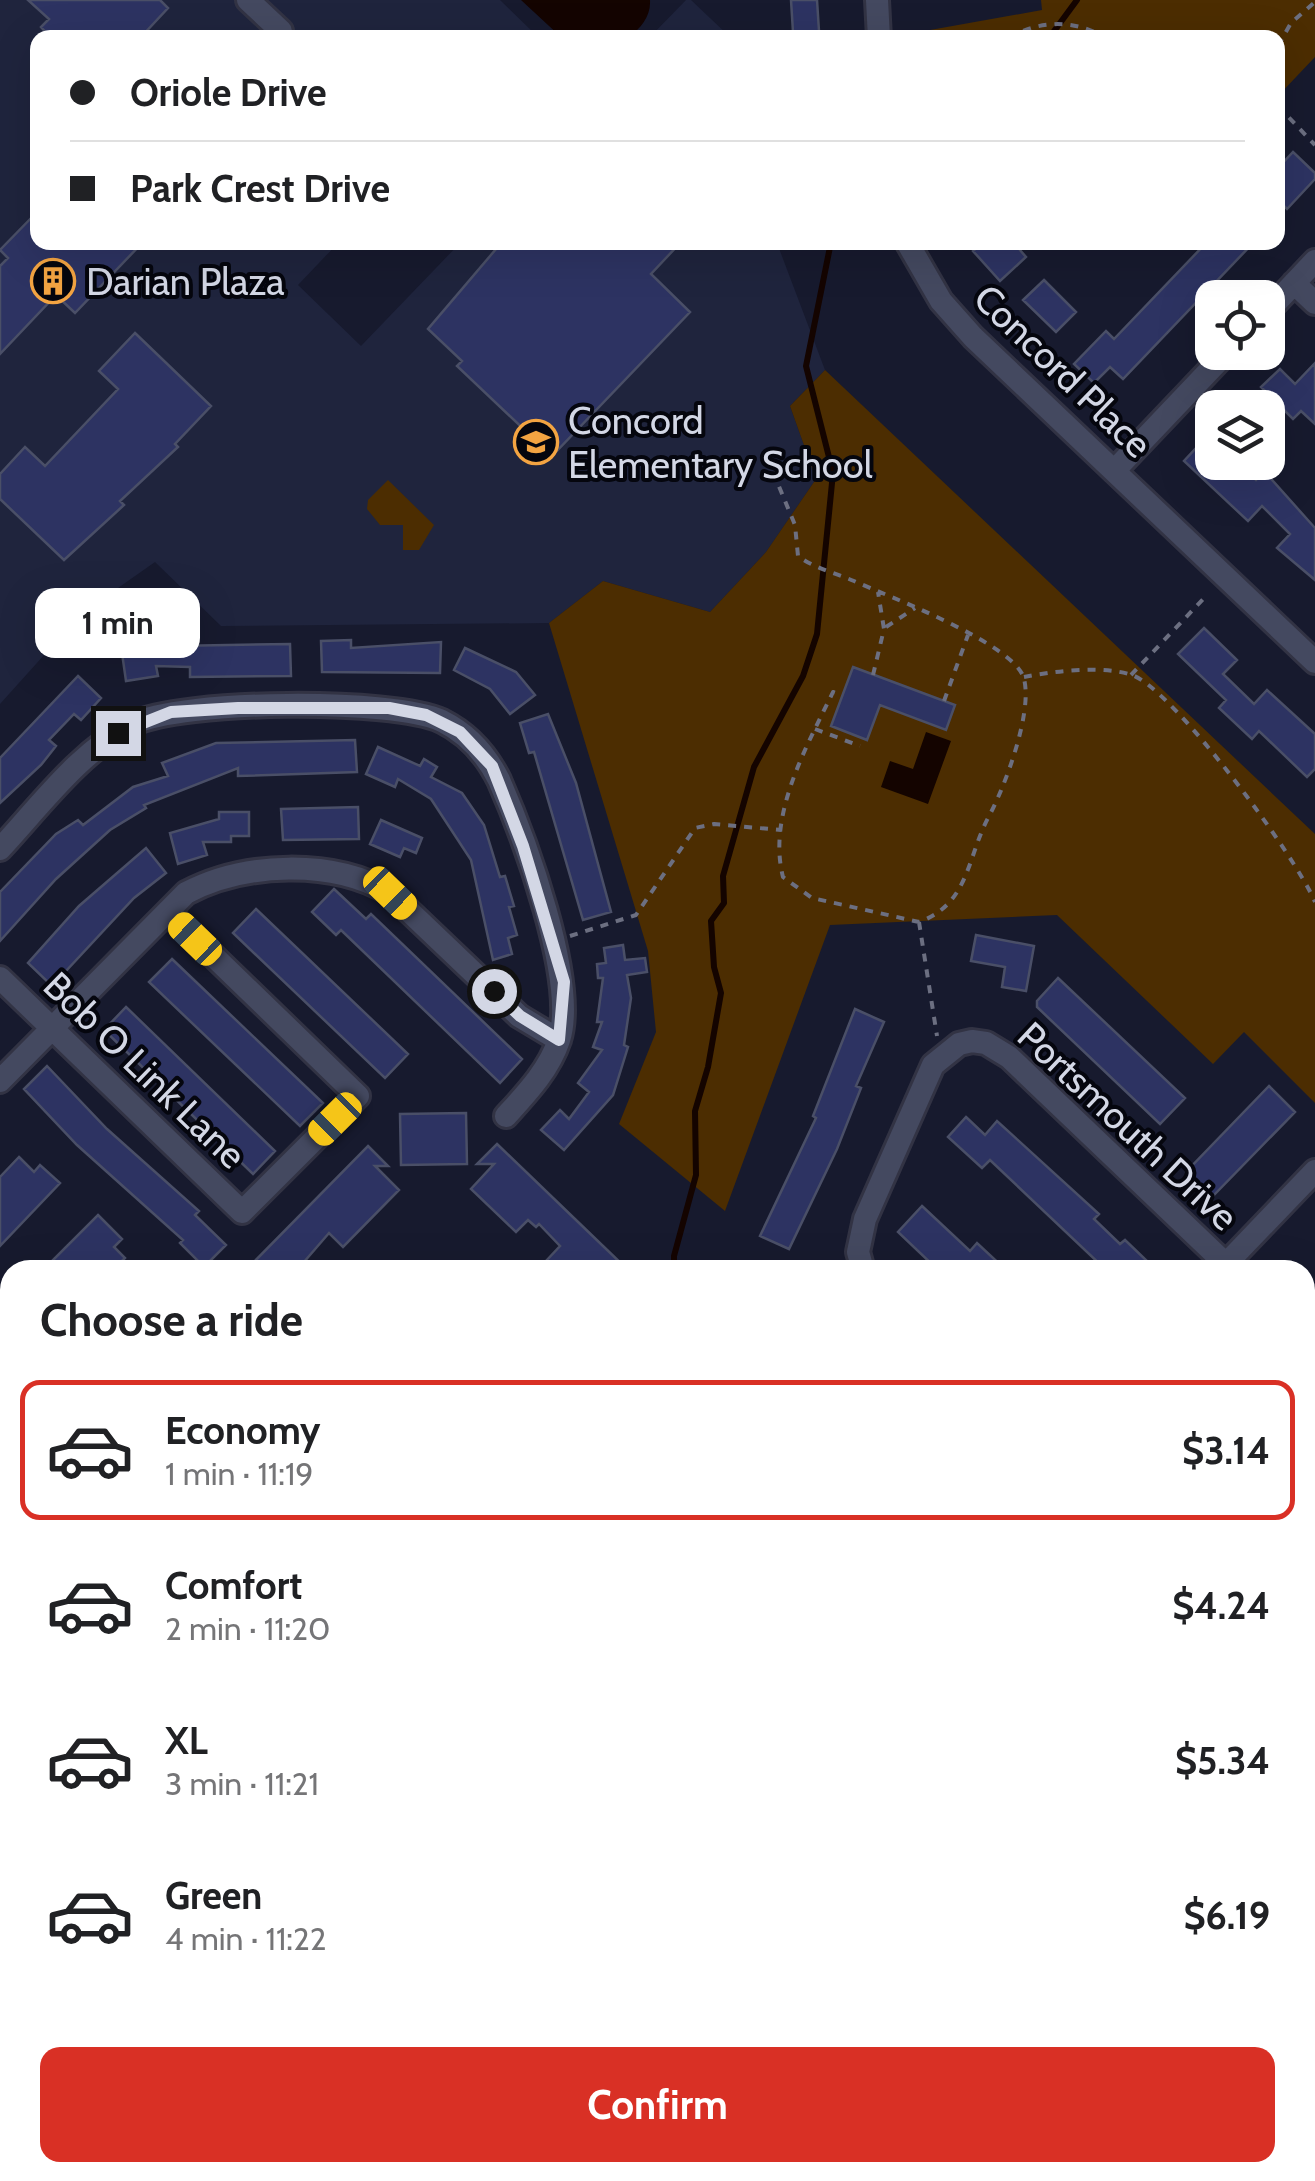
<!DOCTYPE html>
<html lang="en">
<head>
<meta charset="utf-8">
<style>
	body { margin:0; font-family:Cabin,sans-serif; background:#f6f6f6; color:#202124; height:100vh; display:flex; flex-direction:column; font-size:38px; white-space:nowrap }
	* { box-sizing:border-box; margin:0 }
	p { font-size:32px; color:#757577 }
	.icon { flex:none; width:55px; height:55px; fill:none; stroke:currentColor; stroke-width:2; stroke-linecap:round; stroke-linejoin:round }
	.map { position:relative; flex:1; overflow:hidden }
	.details { position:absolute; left:0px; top:1260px; width:1315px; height:922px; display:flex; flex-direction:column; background:#fff; border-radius:30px 30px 0 0; box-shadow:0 10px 40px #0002 }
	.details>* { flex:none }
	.top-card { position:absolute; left:30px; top:30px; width:1255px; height:220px; border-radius:20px; box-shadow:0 10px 40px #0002; display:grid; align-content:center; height:220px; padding:0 40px; background:#fff }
	.fabs { position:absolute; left:1195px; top:280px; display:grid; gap:20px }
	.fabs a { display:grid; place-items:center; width:90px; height:90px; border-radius:20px; background:#fff; box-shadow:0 10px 40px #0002; font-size:50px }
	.end { position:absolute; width:45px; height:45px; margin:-22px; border:12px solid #d3d7e5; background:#111; box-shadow:0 0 0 5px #111 }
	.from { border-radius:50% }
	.bubble { position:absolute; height:70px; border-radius:20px; background:#fff; box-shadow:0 10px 40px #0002; font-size:32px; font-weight:700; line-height:70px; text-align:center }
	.car { position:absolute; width:30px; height:60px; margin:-30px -15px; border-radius:12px; box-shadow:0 0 8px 2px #0007; background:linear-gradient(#f5c518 24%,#345 0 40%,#f5c518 0 76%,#345 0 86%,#f5c518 0) }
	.top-card b { display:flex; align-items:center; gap:35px; height:95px; font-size:38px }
	.top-card b+b { border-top:2px solid #e0e0e0 }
	.top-card i { width:25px; height:25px; background:#202124 }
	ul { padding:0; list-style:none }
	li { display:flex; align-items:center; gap:30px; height:140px; margin:0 20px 15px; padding:0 20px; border:5px solid transparent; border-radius:20px }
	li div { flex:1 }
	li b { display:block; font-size:38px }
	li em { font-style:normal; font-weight:700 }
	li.selected { border-color:#d93025 }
	li>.icon { width:90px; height:90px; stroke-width:1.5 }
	h2 { padding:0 40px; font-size:45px; line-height:120px }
	.cta { display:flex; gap:20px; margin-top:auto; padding:20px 40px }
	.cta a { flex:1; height:115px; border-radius:20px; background:#d93025; color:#fff; font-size:40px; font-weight:700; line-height:115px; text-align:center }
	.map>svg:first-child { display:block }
	.built { fill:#1f243d }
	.green { fill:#4c2d01 }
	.water { fill:#140400 }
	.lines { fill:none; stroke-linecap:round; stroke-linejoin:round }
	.stream { stroke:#140400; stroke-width:6 }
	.building { fill:#2d3362; stroke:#4a4f67; stroke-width:2.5 }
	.minor-casing { stroke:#323344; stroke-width:28 }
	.path { stroke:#6c6f81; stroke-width:4; stroke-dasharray:8 8; stroke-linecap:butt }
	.minor { stroke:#444960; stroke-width:22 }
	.route { stroke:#d3d7e5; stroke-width:12 }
	.labels { text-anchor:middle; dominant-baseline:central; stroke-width:8; stroke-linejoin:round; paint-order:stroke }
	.poi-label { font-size:38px; fill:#d3d7e5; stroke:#05060e; text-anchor:start }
	.street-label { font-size:38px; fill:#d3d7e5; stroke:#05060e }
</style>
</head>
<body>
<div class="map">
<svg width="1315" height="2181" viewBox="0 0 1315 2181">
	<rect width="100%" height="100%" fill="#171a2e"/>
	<path class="built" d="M0,0H500L538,37L38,38V242L338,243L298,285L361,346L460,243H777L825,370L790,406L816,479L766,552L710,612L603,581L549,623L221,626L155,562L81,614L0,704Z
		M686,0H691L730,37H650Z"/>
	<path class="green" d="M1041,0H1315V57L1278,96V38L891,37L1042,10Z
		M825,370L1315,834V1103L1244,1032L1213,1064L1057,915L830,925L725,1211L619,1124L656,1032L648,951L549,623L603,581L710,612L766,552L816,479L790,406Z
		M388,480L434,525L419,550H403V525H380L367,509L368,500Z
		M10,1896V2172L380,2173L355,2181H0V1897Z"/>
	<path class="water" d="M521,0H650C651,16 641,28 629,37L562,38Z
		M926,732L951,741L928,804L881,787L890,761L913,769Z"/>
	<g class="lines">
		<path class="stream" d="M1049,38L1077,0
			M674,1270V1256L696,1175L695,1111L708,1067L721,993L714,967L711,921L724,903L723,876L754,767L803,676L817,634L833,473L806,366L831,242
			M1305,2135H1315
			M293,2172L294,2181
			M353,2181L380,2172"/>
	</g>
	<path class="building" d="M28,0H160L168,8L140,38H51L41,27L49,19Z
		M791,0H817L819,31L793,32Z
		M1293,152L1315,173V179L1287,209L1278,200V168Z
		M38,211V242H143L75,313L56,295L0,354V266L8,258L0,250Z
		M502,242H681L651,274L690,312L552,456L457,366L462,361L428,329Z
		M983,242H1013L1026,257L1000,281L973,251Z
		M1207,242H1254L1123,379L1110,367L1094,383L1074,364L1106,331L1114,339Z
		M1044,280L1076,312L1056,332L1023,300Z
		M135,333L211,406L175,444L178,447L120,501L124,505L64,560L0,499V474L25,447L45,466L118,389L99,371Z
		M1315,363V424L1301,411L1293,419L1261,387L1280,369L1295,384Z
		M1212,431V462H1238L1256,480L1264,471L1315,528V580L1277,548L1290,534L1262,506L1248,521L1184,461Z
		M1204,628L1237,660L1223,674L1254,704L1267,690L1315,734V769L1307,777L1259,731L1252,739L1219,708L1226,700L1178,654Z
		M351,640V648L441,642L440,673L322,672L321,641Z
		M290,644L291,676L190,677V667L156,666L158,676L126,681L122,653L172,646Z
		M465,648L516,672L535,695L510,714L490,689L454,670Z
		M853,667L955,705L946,730L880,705L867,740L831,726Z
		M78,676L101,698L81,720L74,714L49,740L56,746L41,765L0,803V758Z
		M548,714L576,783L611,912L583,920L534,752L529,753L520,723Z
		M355,740L357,772L238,776V768L144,805L146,808L110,830L56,879L0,941V892L56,834L78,820L83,825L133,787L168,776L162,763L216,743Z
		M378,747L420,766L424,759L437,767L431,777L462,793L484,825L500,877L505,876L514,906L509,907L517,935L508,938L512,954L493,960L471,860L431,799L398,779L395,787L366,774Z
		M358,807L359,839L283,840L281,809Z
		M219,812H249V836H231V842H203L207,855L178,864L170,833L219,819Z
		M381,820L422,838L416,853L404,848L400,857L370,844Z
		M146,848L166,873L134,898L52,986L28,963L79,906Z
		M334,889L366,919L371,914L522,1059L500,1083L341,930L336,935L312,912Z
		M256,909L408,1054L385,1078L233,933Z
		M976,935L1034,946L1026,991L1002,987L1005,967L971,961Z
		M623,945L625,960L645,958L647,972L627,975L631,998L624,1045L628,1047L613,1095L564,1150L541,1130L560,1110L569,1119L589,1092L578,1083L602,1050L593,1047L602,1022H597L603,978H598L597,964L606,963L604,948Z
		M172,959L323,1103L300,1126L149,982Z
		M1058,978L1185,1098L1160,1124L1037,1007V1001Z
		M126,1007L275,1151L253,1174L104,1030Z
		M855,1009L884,1022L856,1086L861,1088L837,1149L789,1249L760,1236L816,1118L813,1116Z
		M47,1066L107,1129L199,1211L195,1215L226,1245L204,1267L180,1243L183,1240L77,1145L24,1089Z
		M1269,1086L1295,1112L1212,1197L1186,1172Z
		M466,1113L467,1164L401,1165L400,1114Z
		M966,1117L985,1135L997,1121L1099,1214L1094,1219L1120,1244L1125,1240L1146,1260L1137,1270H1106L990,1160L982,1168L948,1137Z
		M497,1144L576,1220L628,1270H557L547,1260L560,1246L539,1224L536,1227L528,1220L516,1232L471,1189L494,1164H477Z
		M368,1146L388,1166H375L399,1190L343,1247L329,1233L297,1270H246Z
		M19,1157L34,1172L40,1165L60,1183L0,1246V1177Z
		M922,1206L970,1251L977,1243L1006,1270H938L898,1232Z
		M98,1215L122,1239L114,1247L125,1258L113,1270H43Z"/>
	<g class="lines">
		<defs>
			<path id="minor" d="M248,0L281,31L275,38
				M877,0L879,38
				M907,242L941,301L973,337L1315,662
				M1294,283L1315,303
				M1268,311L1315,261
				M1114,471L1227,352
				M0,849C40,806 80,751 133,724C181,700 393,698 442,721C468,734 486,754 499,780C524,837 578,982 559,1040C549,1070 526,1094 506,1116
				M0,978L242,1212L358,1096L168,912
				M0,1081L186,893C245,862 333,859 390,893L519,1016L559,1040
				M1226,1264L1315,1171
				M863,1270L858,1252L865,1219L933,1065L959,1044L972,1041L986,1043L1009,1057L1232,1270
				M1305,1339L1315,1349
				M1305,1558L1315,1554
				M0,1611L10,1610
				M0,1740L5,1660
				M0,1761L10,1762
				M583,2181L592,2172"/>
		</defs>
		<use href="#minor" class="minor-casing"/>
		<path class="path" d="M1009,38C1038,20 1076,19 1105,38
			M1278,46L1291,23L1315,2
			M1278,106L1315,145
			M773,472L795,525L798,556C814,568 835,573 854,581C887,596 1016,644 1024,679C1033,713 1004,789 988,818C967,858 969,904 919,922L812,898L783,877C767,815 807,746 833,692L842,695
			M886,627L915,608
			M873,675L884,629L878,592
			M1131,675L1208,594
			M1024,677C1055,671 1102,665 1132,675C1174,690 1297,858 1315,902
			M944,701L968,635
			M815,729L860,746
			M919,922L937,1036
			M570,936L636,915L695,828L714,824L781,830"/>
		<use href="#minor" class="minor"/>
	</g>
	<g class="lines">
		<path class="route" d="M118,733L171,712L238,708H389L426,715L460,732L492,766L523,846L564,982L559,1040L520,1016L494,991"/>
	</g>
	<defs>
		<symbol id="building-ring" viewBox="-11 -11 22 22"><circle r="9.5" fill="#05060e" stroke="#f3a442" stroke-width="1.5"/><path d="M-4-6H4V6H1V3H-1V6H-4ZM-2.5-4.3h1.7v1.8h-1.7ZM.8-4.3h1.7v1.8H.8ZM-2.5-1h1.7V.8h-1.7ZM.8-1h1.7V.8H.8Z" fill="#f3a442"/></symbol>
		<symbol id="school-ring" viewBox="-11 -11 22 22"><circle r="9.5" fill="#05060e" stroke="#f3a442" stroke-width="1.5"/><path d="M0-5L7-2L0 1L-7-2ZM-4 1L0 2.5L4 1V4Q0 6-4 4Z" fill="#f3a442"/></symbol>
	</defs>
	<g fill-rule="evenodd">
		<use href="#building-ring" x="28" y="256" width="50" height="50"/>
		<use href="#school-ring" x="511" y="417" width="50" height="50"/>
	</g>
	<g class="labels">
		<g class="poi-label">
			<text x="86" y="281">Darian Plaza</text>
			<text x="568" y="420">Concord<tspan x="568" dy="44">Elementary School</tspan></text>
		</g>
		<g class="street-label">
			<text transform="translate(1063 371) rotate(44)">Concord Place</text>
			<text transform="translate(145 1070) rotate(44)">Bob O Link Lane</text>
			<text transform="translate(1128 1126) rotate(43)">Portsmouth Drive</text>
		</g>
	</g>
</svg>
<div class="fabs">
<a><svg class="icon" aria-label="locate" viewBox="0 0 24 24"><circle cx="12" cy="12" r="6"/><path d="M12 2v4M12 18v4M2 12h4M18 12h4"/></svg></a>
<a><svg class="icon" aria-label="layers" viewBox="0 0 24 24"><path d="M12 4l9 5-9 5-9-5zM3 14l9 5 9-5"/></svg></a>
</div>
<i class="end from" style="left:494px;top:991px"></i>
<i class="end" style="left:118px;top:733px"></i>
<div class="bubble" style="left:35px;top:588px;width:165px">1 min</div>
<i class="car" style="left:390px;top:893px;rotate:134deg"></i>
<i class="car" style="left:195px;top:939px;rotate:314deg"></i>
<i class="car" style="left:335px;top:1119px;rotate:225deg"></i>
<div class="top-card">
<b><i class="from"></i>Oriole Drive</b>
<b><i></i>Park Crest Drive</b>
</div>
<section class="details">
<h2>Choose a ride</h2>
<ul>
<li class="selected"><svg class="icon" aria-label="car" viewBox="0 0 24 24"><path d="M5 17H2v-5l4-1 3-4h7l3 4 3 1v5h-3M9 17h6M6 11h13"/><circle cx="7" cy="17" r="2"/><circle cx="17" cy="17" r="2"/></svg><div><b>Economy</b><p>1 min · 11:19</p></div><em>$3.14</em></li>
<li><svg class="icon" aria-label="car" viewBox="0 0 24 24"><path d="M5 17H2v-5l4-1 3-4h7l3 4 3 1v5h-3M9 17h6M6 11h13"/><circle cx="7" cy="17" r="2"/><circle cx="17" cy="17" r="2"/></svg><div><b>Comfort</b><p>2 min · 11:20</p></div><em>$4.24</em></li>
<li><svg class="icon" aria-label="car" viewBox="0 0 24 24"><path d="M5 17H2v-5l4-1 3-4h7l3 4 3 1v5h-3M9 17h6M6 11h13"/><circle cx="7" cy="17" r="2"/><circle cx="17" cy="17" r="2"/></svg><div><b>XL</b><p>3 min · 11:21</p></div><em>$5.34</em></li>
<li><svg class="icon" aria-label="car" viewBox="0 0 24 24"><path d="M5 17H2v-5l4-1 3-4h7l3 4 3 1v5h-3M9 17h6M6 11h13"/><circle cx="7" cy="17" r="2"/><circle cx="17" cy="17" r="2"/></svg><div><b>Green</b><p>4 min · 11:22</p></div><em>$6.19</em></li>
</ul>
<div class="cta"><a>Confirm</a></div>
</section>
</div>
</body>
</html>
